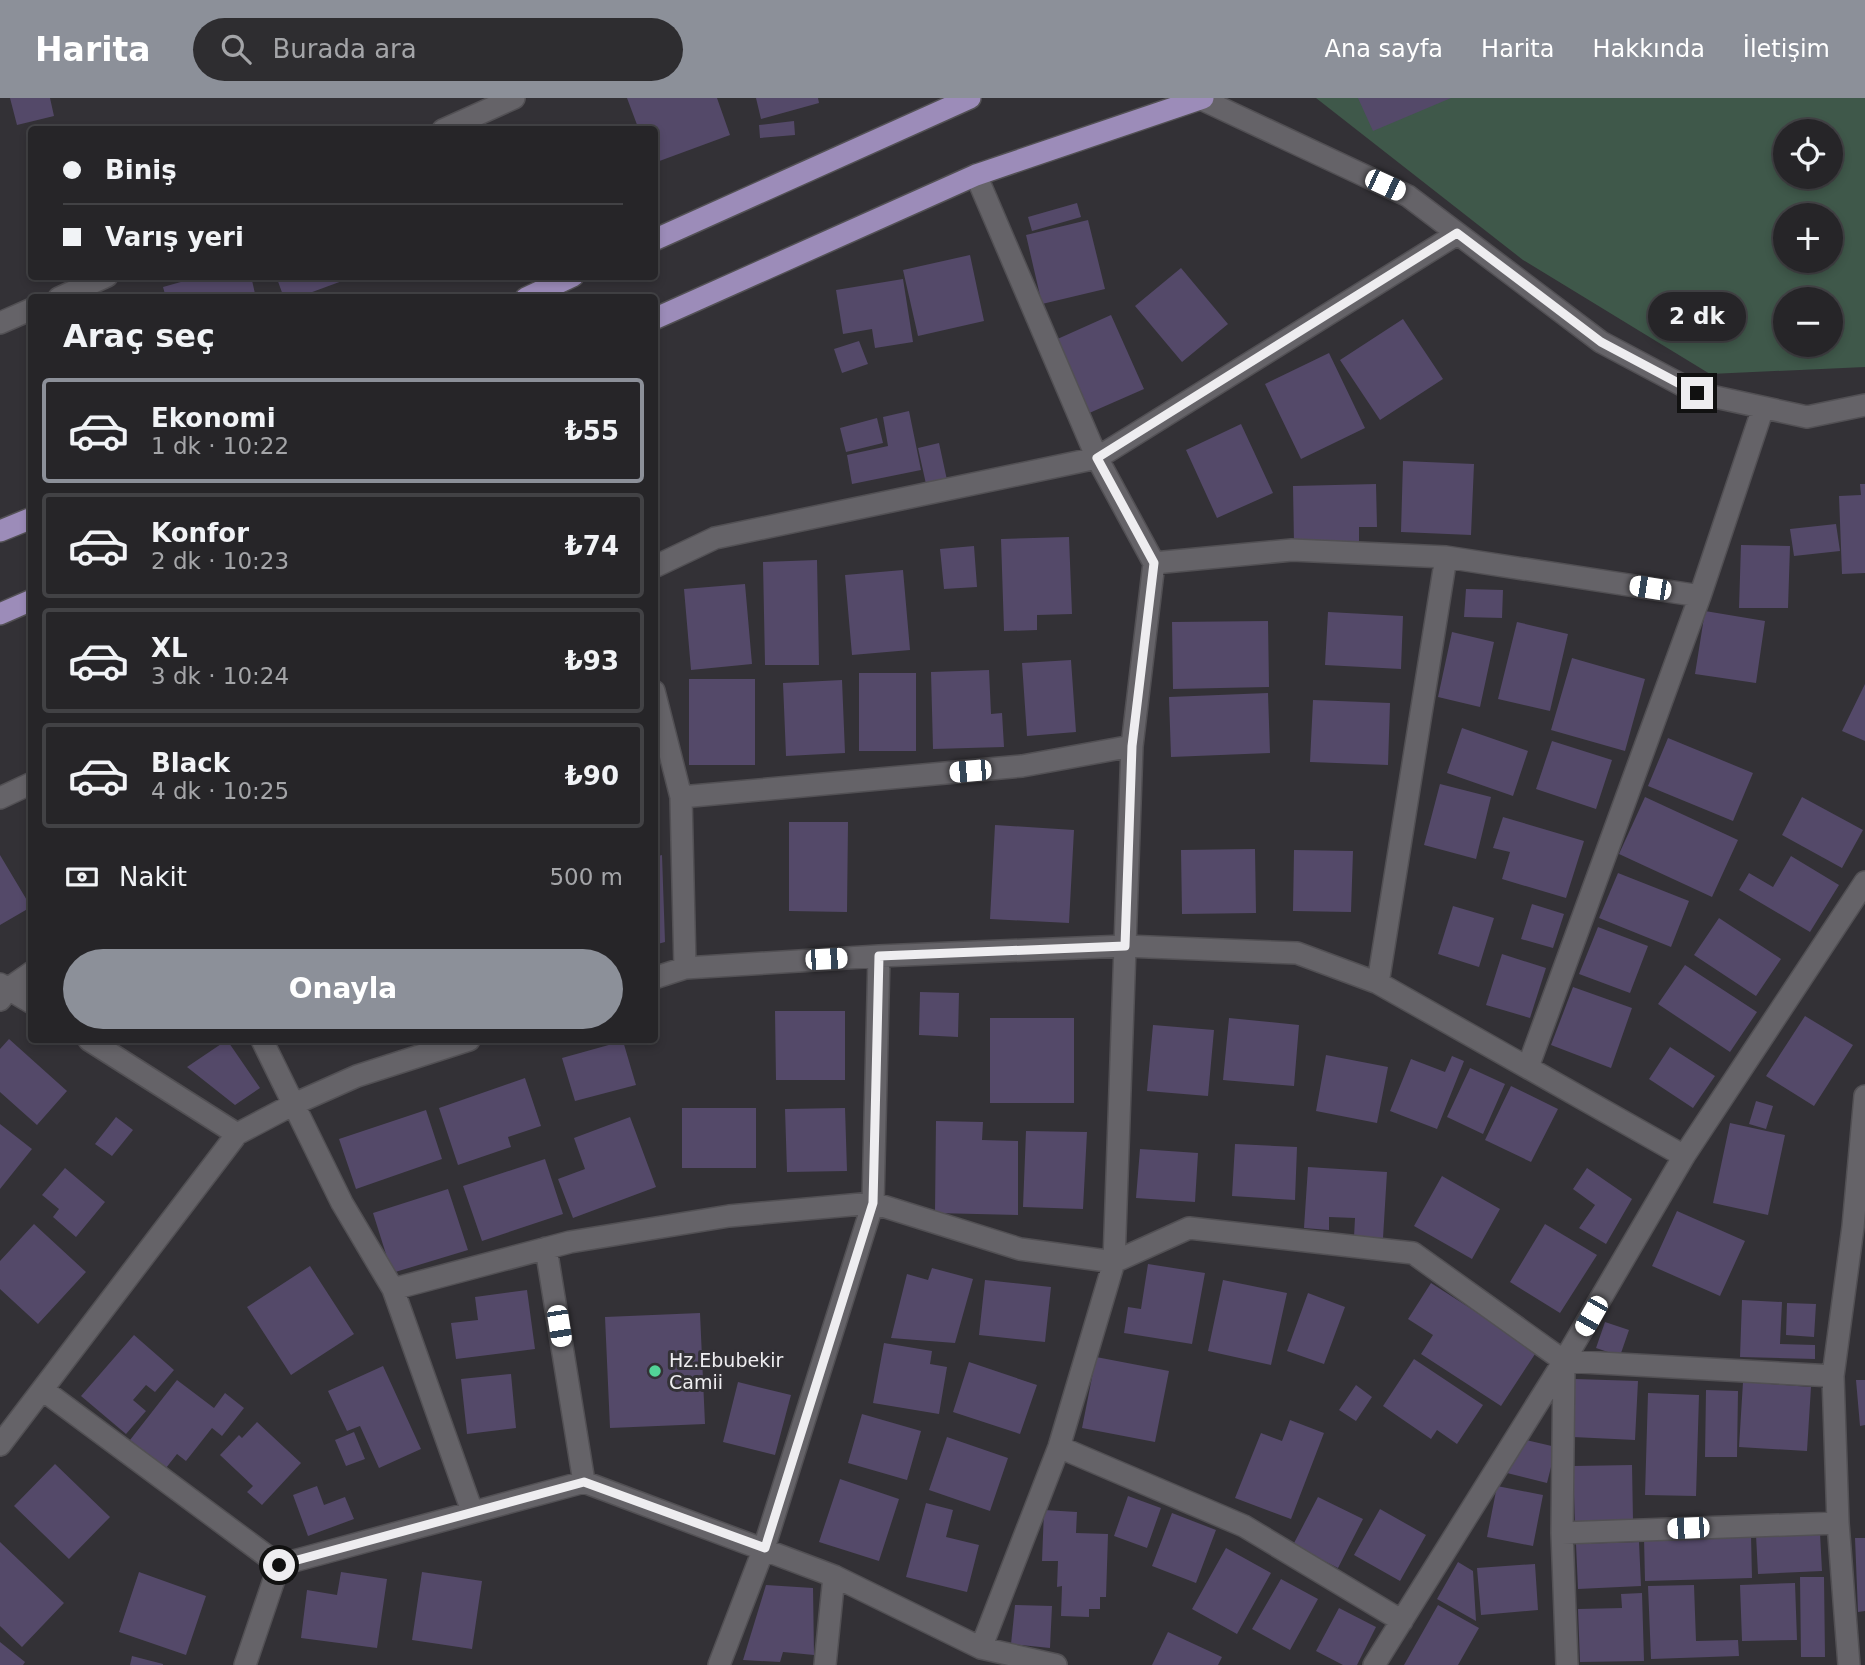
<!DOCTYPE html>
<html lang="tr">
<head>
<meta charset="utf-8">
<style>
	body { margin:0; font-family:"DejaVu Sans",sans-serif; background:#2e2d30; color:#f1f3f6; height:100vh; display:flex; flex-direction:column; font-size:26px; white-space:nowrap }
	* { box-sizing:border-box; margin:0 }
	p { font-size:23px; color:#a4a5a8 }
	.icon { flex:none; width:38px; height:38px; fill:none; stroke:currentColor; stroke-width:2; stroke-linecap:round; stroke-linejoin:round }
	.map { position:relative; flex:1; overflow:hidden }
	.drawer { position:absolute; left:28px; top:196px; width:630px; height:749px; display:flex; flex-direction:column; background:#262528; border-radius:7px; box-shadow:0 4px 10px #0003,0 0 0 2px #424245 }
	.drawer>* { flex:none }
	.guide { position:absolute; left:28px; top:28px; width:630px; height:154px; border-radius:7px; box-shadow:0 4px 10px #0003,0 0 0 2px #424245; display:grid; align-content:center; height:154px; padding:0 35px; background:#262528 }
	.fabs { position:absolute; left:1773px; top:21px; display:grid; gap:14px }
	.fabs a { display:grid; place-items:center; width:70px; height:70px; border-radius:50%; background:#262528; box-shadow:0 4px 10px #0003,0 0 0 2px #424245; font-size:35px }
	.end { position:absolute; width:32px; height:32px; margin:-16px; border:9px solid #eeedf0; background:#111; box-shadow:0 0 0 4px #111 }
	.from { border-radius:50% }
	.bubble { position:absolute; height:49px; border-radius:24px; background:#262528; box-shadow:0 4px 10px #0003,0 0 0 2px #424245; font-size:23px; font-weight:600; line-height:49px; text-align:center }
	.car { position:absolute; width:21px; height:42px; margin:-21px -10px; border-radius:9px; box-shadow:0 0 5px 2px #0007; background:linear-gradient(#fff 24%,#345 0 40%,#fff 0 76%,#345 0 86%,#fff 0) }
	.guide b { display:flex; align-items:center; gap:24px; height:66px; font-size:26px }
	.guide b+b { border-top:2px solid #424245 }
	.guide i { width:18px; height:18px; background:#f1f3f6 }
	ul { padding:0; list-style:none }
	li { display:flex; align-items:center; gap:21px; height:105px; margin:0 14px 10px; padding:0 21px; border:4px solid #424245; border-radius:7px }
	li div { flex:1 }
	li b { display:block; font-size:26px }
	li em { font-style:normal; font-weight:600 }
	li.current { border-color:#8c9099 }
	li>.icon { width:63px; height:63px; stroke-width:1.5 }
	h2 { padding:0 35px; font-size:32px; line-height:84px }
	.pay { display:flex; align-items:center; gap:18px; height:77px; padding:0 35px; font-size:26px }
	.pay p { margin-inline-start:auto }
	.action { display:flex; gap:14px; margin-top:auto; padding:14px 35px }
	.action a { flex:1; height:80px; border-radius:42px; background:#8c9099; color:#fff; font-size:28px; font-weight:600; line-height:80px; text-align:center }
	header { display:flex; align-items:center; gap:42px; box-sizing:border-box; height:98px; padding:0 35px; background:#8c9099; color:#fff }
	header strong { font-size:33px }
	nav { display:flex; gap:38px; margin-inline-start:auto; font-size:24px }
	.search { width:490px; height:63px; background:#2e2d30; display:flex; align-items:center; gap:18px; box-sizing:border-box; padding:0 24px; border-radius:38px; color:#a4a5a8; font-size:26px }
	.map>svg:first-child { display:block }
	.green { fill:#3f584a; fill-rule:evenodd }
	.building { fill:#544969 }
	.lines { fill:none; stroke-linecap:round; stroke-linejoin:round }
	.minor-casing { stroke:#525054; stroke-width:24 }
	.major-casing { stroke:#525054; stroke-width:24 }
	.minor { stroke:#656368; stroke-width:21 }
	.major { stroke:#9c8cb9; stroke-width:21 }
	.route { stroke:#eeedf0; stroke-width:9 }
	.poi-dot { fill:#52d397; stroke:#333136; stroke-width:2.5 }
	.labels { text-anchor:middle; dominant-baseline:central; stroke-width:6; stroke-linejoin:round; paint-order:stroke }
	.poi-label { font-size:19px; fill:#eeedf0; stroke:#333136; text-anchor:start }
</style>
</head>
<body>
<header>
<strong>Harita</strong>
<div class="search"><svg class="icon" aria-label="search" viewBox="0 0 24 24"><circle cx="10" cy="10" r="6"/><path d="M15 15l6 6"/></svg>Burada ara</div>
<nav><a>Ana sayfa</a><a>Harita</a><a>Hakkında</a><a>İletişim</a></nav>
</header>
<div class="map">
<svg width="1865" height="1567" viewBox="0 0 1865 1567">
	<rect width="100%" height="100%" fill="#333136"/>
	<path class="green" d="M1316,0H1865V269L1710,276L1523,162ZM1785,33H1830V79H1785ZM1785,117H1830V163H1785ZM1785,201H1830V247H1785Z"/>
	<path class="building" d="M10,0H50L54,18L17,27Z
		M627,0H717L730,37L654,65V32H639Z
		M756,0H818L819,5L761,21Z
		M1358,0H1451L1373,33Z
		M794,23L795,37L760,40L759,27Z
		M1077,105L1081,119L1032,133L1028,119Z
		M1088,122L1105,191L1042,206L1026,137Z
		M970,157L984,223L918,238L903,172Z
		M1181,170L1228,226L1182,264L1135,208Z
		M202,178H251L256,200H166L163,189Z
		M276,178H353V179L296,200H284Z
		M903,181L913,244L875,250L872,231L843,236L836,192Z
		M1111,217L1144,291L1087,316L1053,243Z
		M1403,221L1443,281L1380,322L1340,262Z
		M859,243L868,266L842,275L834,251Z
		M1329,255L1365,330L1301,361L1265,286Z
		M909,313L921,372L852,386L847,357L888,348L883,319Z
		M877,320L883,345L846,354L840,330Z
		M1241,326L1273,395L1217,420L1186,352Z
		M939,345L947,382L926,386L918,350Z
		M1403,363L1474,366L1471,437L1401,434Z
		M1376,386L1377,429H1359V444L1294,446L1293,388Z
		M1860,386H1865V475L1842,476L1839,398L1861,397Z
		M1836,426L1840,453L1794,458L1790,431Z
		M1069,439L1072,516L1037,517V532L1004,533L1001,441Z
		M1741,447L1790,448L1788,510H1739Z
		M974,448L977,489L944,491L940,451Z
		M817,462L819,567H765L763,464Z
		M903,472L910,552L852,557L845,477Z
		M745,486L752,566L691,572L684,491Z
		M1466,491L1503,492L1502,520L1464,519Z
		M1705,513L1765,523L1756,585L1695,576Z
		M1328,514L1403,518L1401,571L1325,567Z
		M1268,523L1269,589L1173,591L1172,524Z
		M1517,524L1568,536L1550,613L1498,601Z
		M1452,534L1494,544L1480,609L1438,599Z
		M1572,560L1645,581L1625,653L1551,632Z
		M1071,562L1076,634L1027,638L1022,565Z
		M989,572L991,616L1002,615L1004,649L933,651L931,574Z
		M859,575H916V653H859Z
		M689,581H755V667H689Z
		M842,582L845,655L786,658L783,585Z
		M1865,586V643L1842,633Z
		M1268,595L1270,655L1171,659L1169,599Z
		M1313,602L1390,605L1388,667L1310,664Z
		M1462,630L1528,653L1513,698L1447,675Z
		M1668,640L1753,675L1733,723L1648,688Z
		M1552,643L1612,662L1596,711L1536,691Z
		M1440,686L1491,699L1476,761L1424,747Z
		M1645,699L1738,742L1712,799L1619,756Z
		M1802,699L1863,732L1842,770L1782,737Z
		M1503,719L1584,743L1566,800L1502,781L1510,754L1493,750Z
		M789,724H848L847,814L789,813Z
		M995,727L1074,732L1069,825L990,821Z
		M1255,751L1256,815L1182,816L1181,752Z
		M1294,752L1353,753L1351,814L1293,813Z
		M0,757L31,809L0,827Z
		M662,757L665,844L654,847V759Z
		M1791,758L1839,787L1810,834L1739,792L1749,775L1773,789Z
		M1618,775L1689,803L1671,849L1599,820Z
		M1532,806L1564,816L1553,850L1521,841Z
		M1453,808L1494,820L1479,869L1438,856Z
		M1719,820L1781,861L1756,898L1694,857Z
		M1598,829L1648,848L1630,895L1579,876Z
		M1502,856L1546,870L1530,920L1486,907Z
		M1685,867L1757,914L1730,954L1658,906Z
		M1573,889L1632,910L1611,970L1551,947Z
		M920,894L959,895L958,939L919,937Z
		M775,913H845V982H776Z
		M1805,918L1853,947L1814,1008L1766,978Z
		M990,920H1074V1005H990Z
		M1229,920L1299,927L1294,988L1223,982Z
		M1153,927L1214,932L1208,998L1147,993Z
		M9,941L67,993L37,1027L0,994V951Z
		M227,942L260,990L235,1007L187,969Z
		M623,943L636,987L575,1003L562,960Z
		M1670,949L1715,978L1693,1010L1649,981Z
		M1326,957L1388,969L1377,1025L1316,1013Z
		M1452,958L1464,963L1437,1031L1390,1013L1411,961L1445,974Z
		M1470,970L1505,986L1483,1036L1447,1019Z
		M525,980L541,1028L508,1039L511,1049L458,1067L439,1010Z
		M1511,988L1558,1011L1531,1064L1485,1042Z
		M1756,1003L1773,1008L1766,1031L1749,1026Z
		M682,1010H756V1070H682Z
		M845,1010L847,1073L787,1074L785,1011Z
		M426,1012L442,1061L356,1091L339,1041Z
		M116,1019L133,1032L112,1058L95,1046Z
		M630,1019L656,1089L573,1120L558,1081L585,1071L574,1040Z
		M936,1023L983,1024L982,1042L1018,1043V1117L935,1115Z
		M1730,1025L1785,1037L1768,1117L1713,1105Z
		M0,1026L32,1051L0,1091Z
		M1026,1033L1087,1034L1083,1111L1023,1109Z
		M1235,1046L1297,1049L1295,1102L1232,1098Z
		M1140,1051L1198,1055L1195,1104L1136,1100Z
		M545,1061L563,1116L482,1143L463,1088Z
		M1308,1069L1387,1074L1383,1140L1354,1139L1355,1120L1329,1119V1132L1304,1130Z
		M65,1070L105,1104L76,1139L53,1119L59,1111L42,1097Z
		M1587,1070L1632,1101L1606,1146L1579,1130L1595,1107L1573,1091Z
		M1442,1078L1500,1111L1472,1161L1414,1128Z
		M448,1091L468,1152L392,1175L373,1115Z
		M1677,1113L1745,1143L1720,1198L1652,1168Z
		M34,1126L86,1174L38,1226L0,1191V1163Z
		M1545,1126L1597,1157L1560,1215L1510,1184Z
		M1148,1166L1205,1175L1192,1246L1124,1235L1128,1209L1141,1211Z
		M310,1168L354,1236L291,1277L247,1209Z
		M932,1170L973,1181L955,1245L891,1240L907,1176L928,1182Z
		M985,1182L1051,1189L1045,1244L979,1237Z
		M1223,1182L1287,1195L1271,1267L1208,1253Z
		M1431,1185L1537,1253L1501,1308L1421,1256L1433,1237L1408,1221Z
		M527,1192L535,1251L456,1261L451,1225L478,1222L475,1199Z
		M1308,1195L1345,1209L1324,1266L1287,1253Z
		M1742,1202L1782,1204L1780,1246L1815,1247V1261L1740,1259Z
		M1787,1205L1816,1206L1814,1239L1786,1237Z
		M700,1215L705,1326L610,1330L605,1219Z
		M1605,1224L1629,1232L1620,1258L1596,1250Z
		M134,1237L174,1272L155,1294L146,1287L133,1302L146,1313L126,1336L81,1298Z
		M884,1245L932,1253L930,1266L947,1269L939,1316L873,1305Z
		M1096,1259L1169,1273L1155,1344L1082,1330Z
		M1414,1261L1483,1307L1457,1346L1437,1332L1431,1341L1383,1308Z
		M969,1264L1037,1287L1020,1336L953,1314Z
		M383,1268L421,1351L379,1370L360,1328L347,1333L328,1293Z
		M511,1276L516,1330L467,1336L461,1281Z
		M1575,1281L1638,1283L1635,1342L1573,1339Z
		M177,1282L214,1310L225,1295L244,1310L222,1338L212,1330L186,1363L177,1356L166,1370L130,1342Z
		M1856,1282H1865V1327L1860,1328Z
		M738,1284L791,1297L775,1357L723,1344Z
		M1743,1284L1811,1289L1807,1353L1739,1349Z
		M1356,1287L1372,1299L1356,1323L1339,1312Z
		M1706,1292L1738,1293L1737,1359H1705Z
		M1648,1295L1699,1297L1696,1398L1645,1397Z
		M862,1316L921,1333L907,1382L848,1365Z
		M1290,1322L1324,1335L1291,1421L1235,1400L1261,1335L1282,1343Z
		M257,1324L301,1365L262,1407L247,1394L253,1388L220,1357L239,1337L242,1340Z
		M354,1334L365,1361L346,1368L335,1342Z
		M947,1339L1008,1360L990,1413L929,1392Z
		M1526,1342L1556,1349L1547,1385L1507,1375Z
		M55,1366L110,1419L69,1461L14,1408Z
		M1632,1367L1633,1423L1575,1425L1573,1368Z
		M840,1381L899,1401L879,1463L819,1444Z
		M317,1388L324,1407L345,1399L354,1421L308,1438L293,1397Z
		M1497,1388L1543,1397L1533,1448L1487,1439Z
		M1128,1398L1161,1410L1147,1450L1114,1438Z
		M1318,1399L1363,1421L1338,1470L1293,1447Z
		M926,1405L953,1412L946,1439L979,1447L967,1494L906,1479Z
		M1380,1411L1426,1437L1400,1483L1354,1457Z
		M1044,1412L1077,1414L1076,1435L1108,1436L1106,1499H1100V1511H1089V1519L1061,1518L1062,1488L1057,1489L1058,1463H1042Z
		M1172,1415L1216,1432L1196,1485L1152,1468Z
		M1820,1435L1822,1473L1758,1476L1756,1437Z
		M1751,1437L1752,1480L1645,1483L1644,1440Z
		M1855,1440H1865V1513L1858,1514Z
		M0,1444L64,1505L22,1549L0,1528Z
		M1639,1444L1641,1488L1578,1491L1576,1446Z
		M1226,1450L1271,1475L1237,1536L1192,1511Z
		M1458,1464L1473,1473L1476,1523L1437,1501Z
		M1535,1466L1538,1512L1481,1517L1477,1470Z
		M139,1474L206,1498L186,1557L119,1534Z
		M341,1474L387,1481L377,1550L301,1540L307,1492L337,1497Z
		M422,1474L482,1483L472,1551L412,1542Z
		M1800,1479H1824L1825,1559H1801Z
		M1281,1481L1318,1501L1290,1552L1252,1531Z
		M1795,1485L1797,1542L1742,1543L1740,1487Z
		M766,1487L813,1490L814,1557L783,1554L780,1564L743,1562Z
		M1694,1487L1696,1543L1738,1542L1739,1558L1651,1561L1648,1488Z
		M1642,1495L1644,1563L1580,1564L1578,1511L1622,1510L1621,1496Z
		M1015,1507L1052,1508L1050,1550L1011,1546Z
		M1438,1507L1479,1530L1458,1567H1404Z
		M1339,1510L1376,1529L1357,1567H1343L1316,1553Z
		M1168,1534L1222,1559L1218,1567H1152Z
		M0,1544L25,1564L23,1567H0Z
		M132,1558L163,1566V1567H130Z"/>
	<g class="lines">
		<defs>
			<path id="minor" d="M1201,1L1408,98L1601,244L1697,295L1807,319L1865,307
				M443,32L514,0
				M976,77L1097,360L1154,465L1132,648L1114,1164L1059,1349L981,1550
				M59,200L107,178
				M0,225L32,211
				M1154,465L1292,452L1446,459L1700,498
				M654,469L715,440L1097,360L1457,136
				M654,593L681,699L685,870
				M681,699L1022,668L1132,648
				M0,700L32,685
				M654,880L685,870L879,858L1125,848L1297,855L1378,885L1684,1058
				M1378,885L1446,459
				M0,886L32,905
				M0,902L9,890L32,874
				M89,942L237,1036
				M262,942L342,1105L393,1191L472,1413
				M1528,969L1700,498L1763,310
				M546,1150L584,1384
				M393,1191L570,1144L729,1118L873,1105L1020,1151L1114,1164L1189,1130L1413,1155L1564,1263L1833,1278
				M1564,1265L1562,1435L1567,1567
				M43,1292L279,1467
				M0,1347L237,1036L294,1006L357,978L469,942
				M1059,1349L1244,1428L1402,1523
				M1562,1435L1838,1425
				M279,1467L584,1384L834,1478L981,1550L1056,1567
				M245,1567L279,1467
				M719,1567L764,1450L873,1105L879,858
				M825,1567L834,1478
				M1374,1567L1564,1263L1684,1058L1865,784
				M1849,1567L1838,1425L1833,1278L1853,1129L1865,998"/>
			<path id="major" d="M654,142L970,0
				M526,200L573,178
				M654,221L976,77L1203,0
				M0,433L32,420
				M0,516L32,502"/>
		</defs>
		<use href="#minor" class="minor-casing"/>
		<use href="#major" class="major-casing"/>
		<use href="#minor" class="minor"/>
		<use href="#major" class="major"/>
	</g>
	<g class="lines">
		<path class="route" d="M279,1467L584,1384L765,1450L873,1105L879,858L1125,848L1132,648L1154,465L1097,360L1457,135L1601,244L1697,295"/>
	</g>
	<circle class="poi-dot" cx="655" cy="1273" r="7"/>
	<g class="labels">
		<g class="poi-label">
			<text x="669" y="1262">Hz.Ebubekir<tspan x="669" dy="22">Camii</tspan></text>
		</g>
	</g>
</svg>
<div class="fabs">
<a><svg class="icon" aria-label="locate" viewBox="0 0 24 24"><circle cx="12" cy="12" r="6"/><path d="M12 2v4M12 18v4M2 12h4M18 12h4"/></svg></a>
<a>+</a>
<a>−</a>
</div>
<i class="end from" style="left:279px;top:1467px"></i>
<i class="end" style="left:1697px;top:295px"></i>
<div class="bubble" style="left:1648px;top:194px;width:98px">2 dk</div>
<i class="car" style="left:1385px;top:87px;rotate:115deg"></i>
<i class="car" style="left:1650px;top:490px;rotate:279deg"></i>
<i class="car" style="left:970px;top:673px;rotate:265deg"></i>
<i class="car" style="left:826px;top:861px;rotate:87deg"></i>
<i class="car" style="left:1591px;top:1218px;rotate:210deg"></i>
<i class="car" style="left:559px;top:1228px;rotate:171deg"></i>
<i class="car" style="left:1688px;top:1430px;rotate:268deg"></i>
<div class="guide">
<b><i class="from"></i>Biniş</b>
<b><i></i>Varış yeri</b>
</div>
<section class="drawer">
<h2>Araç seç</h2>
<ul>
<li class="current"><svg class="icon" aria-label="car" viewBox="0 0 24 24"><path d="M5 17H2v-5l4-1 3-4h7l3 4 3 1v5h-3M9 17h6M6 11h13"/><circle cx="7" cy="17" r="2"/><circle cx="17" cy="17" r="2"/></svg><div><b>Ekonomi</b><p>1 dk · 10:22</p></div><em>₺55</em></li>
<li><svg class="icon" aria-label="car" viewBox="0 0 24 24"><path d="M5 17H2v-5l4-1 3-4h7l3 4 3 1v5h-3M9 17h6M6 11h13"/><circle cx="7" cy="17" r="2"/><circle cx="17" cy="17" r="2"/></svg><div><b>Konfor</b><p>2 dk · 10:23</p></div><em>₺74</em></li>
<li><svg class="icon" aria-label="car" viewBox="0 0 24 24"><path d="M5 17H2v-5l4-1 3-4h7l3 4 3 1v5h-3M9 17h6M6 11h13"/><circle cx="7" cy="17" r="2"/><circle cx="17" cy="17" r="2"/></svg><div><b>XL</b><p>3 dk · 10:24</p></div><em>₺93</em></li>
<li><svg class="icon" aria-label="car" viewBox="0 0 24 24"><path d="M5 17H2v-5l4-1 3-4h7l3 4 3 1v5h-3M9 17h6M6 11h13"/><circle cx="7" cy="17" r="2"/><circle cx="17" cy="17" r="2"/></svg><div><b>Black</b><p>4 dk · 10:25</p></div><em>₺90</em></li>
</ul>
<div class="pay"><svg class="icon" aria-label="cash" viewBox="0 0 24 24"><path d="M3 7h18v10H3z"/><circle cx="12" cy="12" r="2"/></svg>Nakit<p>500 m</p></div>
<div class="action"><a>Onayla</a></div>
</section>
</div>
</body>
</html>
